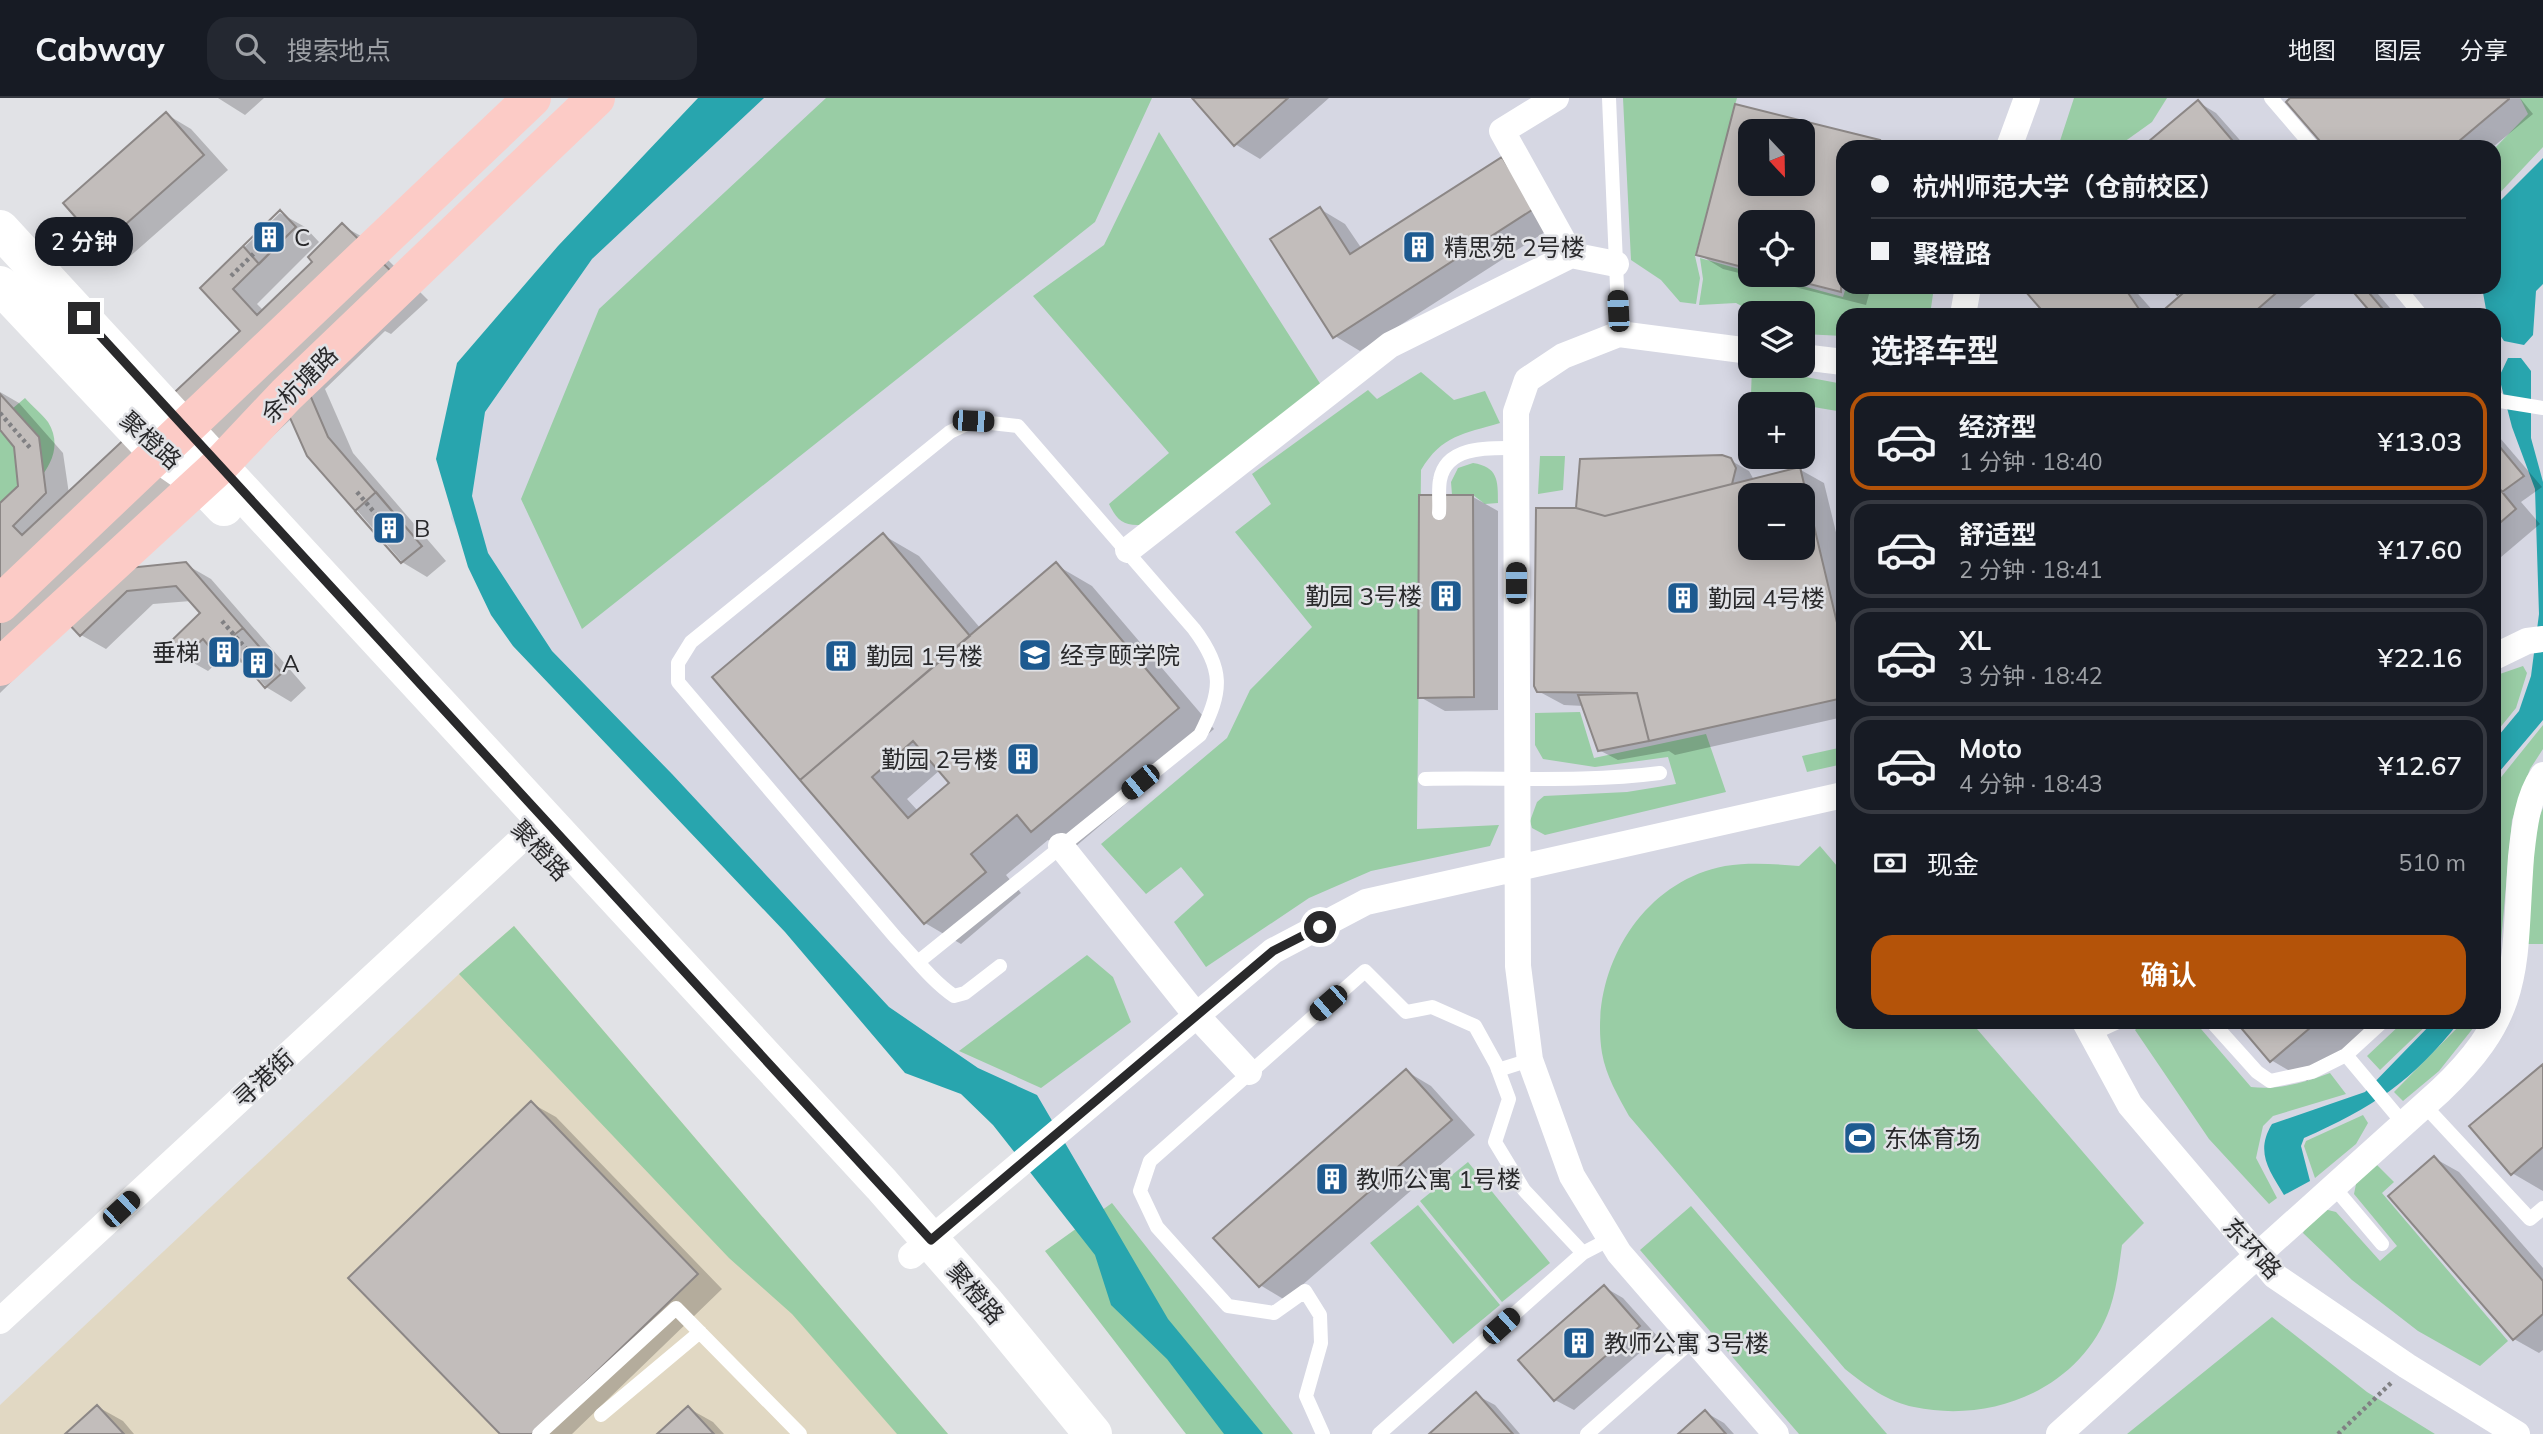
<!DOCTYPE html>
<html lang="zh">
<head>
<meta charset="utf-8">
<style>
	body { margin:0; font-family:Mulish,"Noto Sans SC",sans-serif; background:#242831; color:#f1f3f6; height:100vh; display:flex; flex-direction:column; font-size:26px; white-space:nowrap }
	* { box-sizing:border-box; margin:0 }
	p { font-size:23px; color:#9ea1a6 }
	.icon { flex:none; width:38px; height:38px; fill:none; stroke:currentColor; stroke-width:2; stroke-linecap:round; stroke-linejoin:round }
	.map { position:relative; flex:1; overflow:hidden }
	.drawer { position:absolute; left:1836px; top:210px; width:665px; height:721px; display:flex; flex-direction:column; background:#171b24; border-radius:21px; box-shadow:0 4px 18px #0003 }
	.drawer>* { flex:none }
	.hud { position:absolute; left:1836px; top:42px; width:665px; height:154px; border-radius:21px; box-shadow:0 4px 18px #0003; display:grid; align-content:center; height:154px; padding:0 35px; background:#171b24 }
	.needle { width:46px; rotate:158deg }
	.tools { position:absolute; left:1738px; top:21px; display:grid; gap:14px }
	.tools a { display:grid; place-items:center; width:77px; height:77px; border-radius:14px; background:#171b24; box-shadow:0 4px 18px #0003; font-size:35px }
	.end { position:absolute; width:32px; height:32px; margin:-16px; border:9px solid #29292b; background:#fff; box-shadow:0 0 0 4px #fff }
	.from { border-radius:50% }
	.bubble { position:absolute; height:49px; border-radius:21px; background:#171b24; box-shadow:0 4px 18px #0003; font-size:23px; font-weight:600; line-height:49px; text-align:center }
	.car { position:absolute; width:21px; height:42px; margin:-21px -10px; border-radius:9px; box-shadow:0 0 5px 2px #0007; background:linear-gradient(#222 24%,#8ab4d8 0 40%,#222 0 76%,#8ab4d8 0 86%,#222 0) }
	.hud b { display:flex; align-items:center; gap:24px; height:66px; font-size:26px }
	.hud b+b { border-top:2px solid #363941 }
	.hud i { width:18px; height:18px; background:#f1f3f6 }
	ul { padding:0; list-style:none }
	li { display:flex; align-items:center; gap:21px; height:98px; margin:0 14px 10px; padding:0 21px; border:4px solid #363941; border-radius:21px }
	li div { flex:1 }
	li b { display:block; font-size:26px }
	li em { font-style:normal; font-weight:600 }
	li.on { border-color:#b45309 }
	li>.icon { width:63px; height:63px; stroke-width:1.5 }
	h2 { padding:0 35px; font-size:32px; line-height:84px }
	.pay { display:flex; align-items:center; gap:18px; height:77px; padding:0 35px; font-size:26px }
	.pay p { margin-inline-start:auto }
	.action { display:flex; gap:14px; margin-top:auto; padding:14px 35px }
	.action a { flex:1; height:80px; border-radius:21px; background:#b45309; color:#fff; font-size:28px; font-weight:600; line-height:80px; text-align:center }
	header { display:flex; align-items:center; gap:42px; box-sizing:border-box; height:98px; padding:0 35px; background:#171b24; border-bottom:2px solid #363941 }
	header strong { font-size:33px }
	nav { display:flex; gap:38px; margin-inline-start:auto; font-size:24px }
	.search { width:490px; height:63px; background:#242831; display:flex; align-items:center; gap:18px; box-sizing:border-box; padding:0 24px; border-radius:21px; color:#9ea1a6; font-size:26px }
	.map>svg:first-child { display:block }
	.built { fill:#d6d7e3; fill-rule:evenodd }
	.industrial { fill:#e1d8c3 }
	.green { fill:#99cda5 }
	.water { fill:#28a5ae }
	.shadow { fill:#0003; fill-rule:evenodd }
	.building { fill:#c2bdbb; stroke:#8c8786; stroke-width:2; fill-rule:evenodd }
	.lines { fill:none; stroke-linecap:round; stroke-linejoin:round }
	.path { stroke:#808083; stroke-width:4.5; stroke-dasharray:3.5 3.5; stroke-linecap:butt }
	.lane { stroke:#fff; stroke-width:14 }
	.street { stroke:#fff; stroke-width:26 }
	.secondary { stroke:#fff; stroke-width:38 }
	.primary { stroke:#fccbc6; stroke-width:38 }
	.route { stroke:#29292b; stroke-width:9 }
	.labels { text-anchor:middle; dominant-baseline:central; stroke-width:5; stroke-linejoin:round; paint-order:stroke }
	.poi-label { font-size:24px; fill:#29292b; stroke:#e1e2e6; text-anchor:start }
	.street-label { font-size:24px; fill:#29292b; stroke:#e1e2e6 }
</style>
</head>
<body>
<header>
<strong>Cabway</strong>
<div class="search"><svg class="icon" aria-label="search" viewBox="0 0 24 24"><circle cx="10" cy="10" r="6"/><path d="M15 15l6 6"/></svg>搜索地点</div>
<nav><a>地图</a><a>图层</a><a>分享</a></nav>
</header>
<div class="map">
<svg width="2543" height="1336" viewBox="0 0 2543 1336">
	<rect width="100%" height="100%" fill="#e1e2e6"/>
	<path class="built" d="M746,0H2543V1336H1241L1081,1101L896,931L550,575L451,421L463,287ZM1750,33H1802V86H1750ZM1843,49H2494V189H1843ZM1750,124H1802V177H1750ZM1750,215H1802V268H1750ZM1843,217H2494V924H1843ZM1750,306H1802V359H1750ZM1750,397H1802V450H1750Z"/>
	<path class="industrial" d="M514,828L948,1336H0V1307L459,876Z"/>
	<path class="green" d="M826,0H1152L1095,124L582,531L521,401L599,211Z
		M1623,0H1737L1695,158L1700,180L1696,206L1680,204L1661,182L1631,162Z
		M2074,0H2167L2152,24L2117,49H2058Z
		M2520,0H2543V49L2494,101V51L2528,16Z
		M1159,34L1321,287L1141,427C1123,428 1117,422 1109,406L1169,355L1033,198L1104,147Z
		M1700,160L1750,174V177H1762L1843,199L1846,189H1934L1930,217H1843V238L1803,236L1802,215H1755L1736,205L1699,207L1703,181Z
		M1752,269L1843,286V314L1761,300L1751,296Z
		M1421,274L1454,302L1485,293L1500,325C1463,336 1442,337 1421,372L1417,731L1499,727L1490,748L1371,773L1309,800L1206,869L1174,824L1204,797L1181,769L1146,796L1101,746L1227,640L1250,592L1312,529L1235,434L1271,406L1252,376L1368,292L1377,301Z
		M25,300C32,308 42,316 48,324C72,363 24,396 0,419V321Z
		M1540,358H1565L1563,392L1538,396Z
		M1473,365C1498,369 1498,382 1498,405L1485,406L1473,397H1452L1451,384L1458,370Z
		M2523,568L2527,575L2516,610L2494,637V578Z
		M1580,614L1594,660L1706,636L1726,694L1545,737L1532,730L1530,723L1537,704L1544,698L1627,694L1676,686L1668,659L1595,669L1543,661L1535,647V615Z
		M2543,627V651L2530,671L2512,722L2498,876L2494,887V688Z
		M1843,649V666L1807,674L1802,658Z
		M2543,710V846H2527L2536,727Z
		M1820,748L1843,775V924H1971L2144,1125L2122,1147C2119,1168 2117,1189 2110,1210C2082,1290 1993,1326 1914,1309C1888,1304 1865,1287 1845,1271L1629,1018C1618,998 1606,978 1602,955C1589,874 1640,784 1725,768C1750,764 1774,766 1799,768Z
		M514,828L948,1336H897L792,1216L729,1160L459,876Z
		M1087,857L1113,879L1131,924L1041,990L959,953Z
		M2144,924H2195L2251,989C2278,992 2304,985 2330,975L2346,996L2273,1018L2263,1028L2256,1060L2277,1100L2269,1106L2209,1041L2135,932Z
		M2403,924H2430L2380,972L2367,958Z
		M2463,924H2478L2439,973L2403,1003L2394,994Z
		M2363,1017L2368,1025L2356,1046L2315,1080L2304,1048L2306,1043Z
		M1468,1064L1550,1165L1502,1204L1420,1103Z
		M2375,1065L2394,1084L2382,1095L2508,1243L2480,1268L2418,1233L2352,1182L2303,1135L2308,1123L2324,1111L2336,1114L2380,1163L2397,1148L2354,1096L2357,1081Z
		M1112,1105L1293,1336H1186L1045,1153Z
		M1418,1107L1500,1207L1453,1246L1370,1145Z
		M1691,1108L1887,1336H1799L1640,1152Z
		M2272,1219L2367,1294L2435,1336H2127Z"/>
	<path class="water" d="M698,0H764L592,161L485,314L472,398L488,455L552,553L672,676L889,909L978,970L1037,997L1168,1221L1263,1336H1224L1167,1261L1111,1207L1095,1157L993,1027L961,996L905,975L785,834L513,548L491,517L468,469L436,361L457,265L558,148Z
		M2543,60V186L2536,193L2533,237L2524,247L2504,243L2494,228V217H2487L2482,189H2494V109Z
		M2508,260H2521L2531,273V340L2543,384V622L2494,680V643L2519,613L2531,578L2539,516L2535,391L2512,329L2499,279Z
		M2433,924H2459C2413,983 2372,1010 2304,1040L2301,1048L2310,1083L2284,1097C2269,1072 2255,1054 2272,1026L2365,994Z"/>
	<path class="shadow" d="M218,0H264L245,17Z
		M1194,0H1329L1260,61L1235,46Z
		M2293,0H2520L2533,16L2493,49H2327Z
		M2198,4L2216,15L2246,49H2145Z
		M1736,8L1879,44L1888,49H1843V189H1871L1866,207L1723,171L1698,156ZM1750,33H1802V86H1750ZM1750,124H1802V177H1750Z
		M166,16L191,31L228,72L127,161L102,146Z
		M1502,61L1559,125L1360,253L1335,238L1320,111L1345,126L1362,151Z
		M280,115L305,129L319,144L257,206L264,213L315,164L343,128L368,142L428,202L391,236L385,233L325,291L353,355L446,463L427,479L402,464L309,357L292,320L132,471L185,466L211,481L306,590L291,604L266,589L244,564L230,566L222,560L208,573L183,559L202,515L191,503L153,506L106,551L81,537L71,526L0,595V408L20,389L16,348L0,330V294L19,305L63,355L69,396L243,233L202,190Z
		M2034,189H2132L2154,214L2150,217H2048Z
		M2193,189H2324L2291,217H2161Z
		M2351,189H2372L2396,217H2375Z
		M2494,333L2542,389L2521,404L2540,426L2494,465Z
		M1730,362L1749,373L1754,382L1799,371L1824,385L1843,463V619L1675,657L1669,653L1618,662L1599,652L1584,608L1564,607L1538,593L1576,412ZM1750,397H1802V450H1750Z
		M1473,399L1498,413V612L1445,613L1420,599Z
		M883,437L919,458L981,531L1056,467L1092,488L1214,631L1069,754L1048,742L1006,777L1021,795L961,846L925,825L715,579ZM940,672L951,685L918,713L907,701Z
		M2239,924H2378L2307,983L2271,962Z
		M2543,969V1093L2512,1075Z
		M1406,973L1431,988L1475,1037L1285,1202L1260,1187Z
		M531,1005L556,1019L722,1191L572,1336H503Z
		M2434,1060L2459,1074L2543,1170V1252L2539,1255L2514,1241Z
		M1604,1189L1623,1200L1658,1239L1574,1312L1555,1302Z
		M1476,1297L1495,1307L1520,1336H1432Z
		M98,1309L123,1323L134,1336H68Z
		M688,1310L713,1324L724,1336H660Z
		M1705,1314L1724,1325L1734,1336H1681Z"/>
	<path class="building" d="M1192,0H1288L1234,48Z
		M2290,0H2509V1L2452,49H2325L2286,4Z
		M2198,2L2238,49H2142Z
		M1735,6L1880,42L1878,49H1843L1841,194L1774,177H1802V124H1750V171L1696,157ZM1750,33H1802V86H1750Z
		M166,14L204,57L101,148L63,105Z
		M1502,59L1535,110L1333,240L1270,141L1320,109L1350,156Z
		M280,112L296,129L233,191L257,217L312,164L308,159L342,125L405,187L301,276L328,339L422,448L401,465L307,358L279,295L119,471L186,464L282,575L265,590L225,544L214,554L203,541L182,560L169,545L200,515L176,488L127,493L80,538L51,507L0,555V405L18,388L14,349L0,332V296L39,339L46,395L13,428L22,437L240,233L200,190Z
		M280,112L296,129L259,166L243,148Z
		M2031,189H2124L2143,217H2126L2123,213L2118,217H2046L2026,194Z
		M2190,189H2283L2251,217H2158Z
		M2349,189H2364L2388,217H2373Z
		M2494,342L2524,378L2502,394L2494,384Z
		M1722,357L1731,360L1736,370L1732,386L1605,418L1576,410L1580,361Z
		M1800,369L1843,550V600L1649,643L1637,595L1537,594L1534,588L1536,410H1576L1605,418ZM1750,397H1802V450H1750Z
		M2494,384L2516,411L2494,430Z
		M376,394L422,448L401,465L355,413Z
		M1419,397H1473L1474,599L1418,600Z
		M883,435L970,538L800,682L712,579Z
		M1056,464L1179,610L1031,734L1017,717L971,756L986,774L924,826L800,682ZM913,643L949,685L908,720L872,679Z
		M243,530L282,575L265,590L225,544Z
		M225,544L234,555L223,564L214,554Z
		M1637,595L1649,643L1598,653L1578,597Z
		M2236,924H2317L2270,964Z
		M2543,966V1049L2511,1077L2469,1028Z
		M1406,971L1452,1022L1259,1189L1213,1140Z
		M531,1003L698,1176L532,1336H500L348,1180Z
		M2434,1058L2543,1183V1216L2513,1242L2388,1098Z
		M1604,1187L1640,1228L1554,1303L1518,1262Z
		M1476,1294L1513,1336H1429Z
		M97,1307L124,1336H65Z
		M688,1308L714,1336H657Z
		M1705,1312L1726,1336H1678Z"/>
	<g class="lines">
		<path class="path" d="M231,178L282,128
			M2172,189L2180,198
			M0,315L32,352
			M357,394L402,447
			M222,523L268,576
			M2338,1336L2392,1284"/>
		<path class="lane" d="M1609,0L1619,236
			M2271,0L2313,49
			M2398,189L2421,217
			M2494,298L2500,303L2543,310
			M1439,415C1440,405 1438,392 1440,382C1446,347 1490,350 1516,350
			M1425,681C1503,679 1582,685 1660,675
			M918,864L1200,637C1223,593 1224,571 1194,531L1018,328L973,323L950,334L691,544L678,565V584L896,840C914,859 932,883 954,898L965,895L1000,868
			M2212,924L2257,974L2270,983L2312,974L2346,957
			M2382,924L2346,957L2403,1025
			M2092,936L2118,924
			M1498,972L1530,962
			M2424,1007L2530,1121L2543,1110
			M2333,1088L2382,1146
			M1583,1155L1610,1141
			M601,1317L700,1234
			M539,1336L676,1210L800,1336
			M1323,1336L1306,1298L1321,1245L1320,1217L1305,1193L1274,1215L1228,1208L1157,1129L1140,1093L1150,1063L1365,873L1406,914L1432,909L1475,928L1496,966L1509,1001L1495,1044L1524,1092L1583,1155L1379,1336
			M1587,1336L1694,1241"/>
		<path class="street" d="M1556,0L1502,33L1571,157L1616,166
			M2009,49L2027,0
			M1963,217L1968,189
			M1750,253L1619,236L1563,258L1527,282L1516,314L1518,868L1530,962L1572,1078L1619,1155L1776,1336
			M1802,259L1843,264
			M1128,452L1390,247L1571,157
			M2494,559L2527,543L2543,541
			M1061,748L1196,917L1249,974
			M2085,924L2130,1007L2275,1178L2407,1268L2517,1336
			M911,1158L1273,853L1366,804L1843,697
			M0,1223L527,736
			M2059,1336L2440,993C2525,913 2513,866 2521,759C2524,731 2527,700 2543,677"/>
		<path class="secondary" d="M0,131L882,1087L986,1206L1093,1336
			M0,187L158,355L201,385L224,409"/>
		<path class="primary" d="M0,506L532,0
			M0,569L220,367L286,297L596,0"/>
	</g>
	<g class="lines">
		<path class="route" d="M84,220L931,1142L1273,853L1320,829"/>
	</g>
	<defs>
		<symbol id="building-square" viewBox="-11 -11 22 22"><rect x="-9" y="-9" width="18" height="18" rx="4" fill="#1d5a90" stroke="#e1e2e6"/><path d="M-4-6H4V6H1V3H-1V6H-4ZM-2.5-4.3h1.7v1.8h-1.7ZM.8-4.3h1.7v1.8H.8ZM-2.5-1h1.7V.8h-1.7ZM.8-1h1.7V.8H.8Z" fill="#fff"/></symbol>
		<symbol id="university-square" viewBox="-11 -11 22 22"><rect x="-9" y="-9" width="18" height="18" rx="4" fill="#1d5a90" stroke="#e1e2e6"/><path d="M0-5L7-2L0 1L-7-2ZM-4 1L0 2.5L4 1V4Q0 6-4 4Z" fill="#fff"/></symbol>
		<symbol id="stadium-square" viewBox="-11 -11 22 22"><rect x="-9" y="-9" width="18" height="18" rx="4" fill="#1d5a90" stroke="#e1e2e6"/><path d="M0-5a6.5 5 0 1 0 0 10a6.5 5 0 1 0 0-10ZM-3.5-1.8h7v3.6h-7Z" fill="#fff"/></symbol>
	</defs>
	<g fill-rule="evenodd">
		<use href="#building-square" x="250" y="120" width="38" height="38"/>
		<use href="#building-square" x="1400" y="130" width="38" height="38"/>
		<use href="#building-square" x="370" y="411" width="38" height="38"/>
		<use href="#building-square" x="1427" y="479" width="38" height="38"/>
		<use href="#building-square" x="1664" y="481" width="38" height="38"/>
		<use href="#building-square" x="205" y="535" width="38" height="38"/>
		<use href="#university-square" x="1016" y="538" width="38" height="38"/>
		<use href="#building-square" x="822" y="539" width="38" height="38"/>
		<use href="#building-square" x="239" y="546" width="38" height="38"/>
		<use href="#building-square" x="1004" y="642" width="38" height="38"/>
		<use href="#stadium-square" x="1841" y="1021" width="38" height="38"/>
		<use href="#building-square" x="1313" y="1062" width="38" height="38"/>
		<use href="#building-square" x="1560" y="1226" width="38" height="38"/>
	</g>
	<g class="labels">
		<g class="poi-label">
			<text x="294" y="139">C</text>
			<text x="1444" y="149">精思苑 2号楼</text>
			<text x="414" y="430">B</text>
			<text x="1422" y="498" text-anchor="end">勤园 3号楼</text>
			<text x="1708" y="500">勤园 4号楼</text>
			<text x="200" y="554" text-anchor="end">垂梯</text>
			<text x="1060" y="557">经亨颐学院</text>
			<text x="866" y="558">勤园 1号楼</text>
			<text x="282" y="565">A</text>
			<text x="998" y="661" text-anchor="end">勤园 2号楼</text>
			<text x="1884" y="1040">东体育场</text>
			<text x="1356" y="1081">教师公寓 1号楼</text>
			<text x="1604" y="1245">教师公寓 3号楼</text>
		</g>
		<g class="street-label">
			<text transform="translate(299 286) rotate(-45)">余杭塘路</text>
			<text transform="translate(151 342) rotate(42)">聚橙路</text>
			<text transform="translate(541 752) rotate(47)">聚橙路</text>
			<text transform="translate(263 980) rotate(-43)">寻港街</text>
			<text transform="translate(2253 1150) rotate(47)">东环路</text>
			<text transform="translate(976 1195) rotate(49)">聚橙路</text>
		</g>
	</g>
</svg>
<div class="tools">
<a><svg class="needle" viewBox="-14 -14 28 28"><path d="M0-13l5 13h-10z" fill="#e53935"/><path d="M0 13l5-13h-10z" fill="#9ea1a6"/></svg></a>
<a><svg class="icon" aria-label="locate" viewBox="0 0 24 24"><circle cx="12" cy="12" r="6"/><path d="M12 2v4M12 18v4M2 12h4M18 12h4"/></svg></a>
<a><svg class="icon" aria-label="layers" viewBox="0 0 24 24"><path d="M12 4l9 5-9 5-9-5zM3 14l9 5 9-5"/></svg></a>
<a>+</a>
<a>−</a>
</div>
<i class="end from" style="left:1320px;top:829px"></i>
<i class="end" style="left:84px;top:220px"></i>
<div class="bubble" style="left:35px;top:119px;width:98px">2 分钟</div>
<i class="car" style="left:1618px;top:213px;rotate:357deg"></i>
<i class="car" style="left:973px;top:323px;rotate:93deg"></i>
<i class="car" style="left:1516px;top:485px;rotate:0deg"></i>
<i class="car" style="left:1140px;top:684px;rotate:231deg"></i>
<i class="car" style="left:1328px;top:905px;rotate:229deg"></i>
<i class="car" style="left:121px;top:1111px;rotate:47deg"></i>
<i class="car" style="left:1501px;top:1228px;rotate:48deg"></i>
<div class="hud">
<b><i class="from"></i>杭州师范大学（仓前校区）</b>
<b><i></i>聚橙路</b>
</div>
<section class="drawer">
<h2>选择车型</h2>
<ul>
<li class="on"><svg class="icon" aria-label="car" viewBox="0 0 24 24"><path d="M5 17H2v-5l4-1 3-4h7l3 4 3 1v5h-3M9 17h6M6 11h13"/><circle cx="7" cy="17" r="2"/><circle cx="17" cy="17" r="2"/></svg><div><b>经济型</b><p>1 分钟 · 18:40</p></div><em>¥13.03</em></li>
<li><svg class="icon" aria-label="car" viewBox="0 0 24 24"><path d="M5 17H2v-5l4-1 3-4h7l3 4 3 1v5h-3M9 17h6M6 11h13"/><circle cx="7" cy="17" r="2"/><circle cx="17" cy="17" r="2"/></svg><div><b>舒适型</b><p>2 分钟 · 18:41</p></div><em>¥17.60</em></li>
<li><svg class="icon" aria-label="car" viewBox="0 0 24 24"><path d="M5 17H2v-5l4-1 3-4h7l3 4 3 1v5h-3M9 17h6M6 11h13"/><circle cx="7" cy="17" r="2"/><circle cx="17" cy="17" r="2"/></svg><div><b>XL</b><p>3 分钟 · 18:42</p></div><em>¥22.16</em></li>
<li><svg class="icon" aria-label="car" viewBox="0 0 24 24"><path d="M5 17H2v-5l4-1 3-4h7l3 4 3 1v5h-3M9 17h6M6 11h13"/><circle cx="7" cy="17" r="2"/><circle cx="17" cy="17" r="2"/></svg><div><b>Moto</b><p>4 分钟 · 18:43</p></div><em>¥12.67</em></li>
</ul>
<div class="pay"><svg class="icon" aria-label="cash" viewBox="0 0 24 24"><path d="M3 7h18v10H3z"/><circle cx="12" cy="12" r="2"/></svg>现金<p>510 m</p></div>
<div class="action"><a>确认</a></div>
</section>
</div>
</body>
</html>
